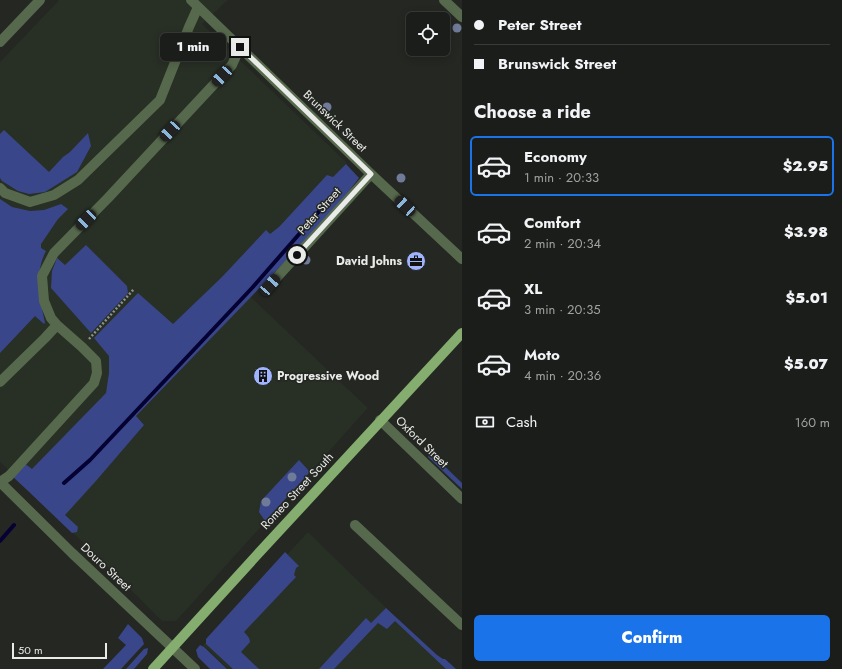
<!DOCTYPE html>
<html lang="en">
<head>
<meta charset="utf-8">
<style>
	body { margin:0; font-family:Jost,sans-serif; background:#242623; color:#f1f3f6; height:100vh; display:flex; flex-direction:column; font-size:15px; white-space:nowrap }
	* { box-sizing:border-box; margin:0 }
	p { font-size:13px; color:#a0a2a2 }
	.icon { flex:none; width:22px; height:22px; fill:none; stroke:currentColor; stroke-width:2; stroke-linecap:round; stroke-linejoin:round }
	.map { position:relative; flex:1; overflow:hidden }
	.side { display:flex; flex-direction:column; background:#1b1d1a; width:380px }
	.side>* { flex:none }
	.top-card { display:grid; align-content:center; height:88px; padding:0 12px; background:#1b1d1a }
	.buttons { position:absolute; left:406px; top:12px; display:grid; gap:8px }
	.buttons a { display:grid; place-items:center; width:44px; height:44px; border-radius:6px; background:#1b1d1a; box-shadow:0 2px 10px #0003,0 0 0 1px #393b39; font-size:20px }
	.scale { position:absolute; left:12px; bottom:10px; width:95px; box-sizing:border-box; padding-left:4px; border:2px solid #e9ebe8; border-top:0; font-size:11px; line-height:14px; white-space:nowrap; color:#e9ebe8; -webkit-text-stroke:3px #242722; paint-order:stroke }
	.end { position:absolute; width:18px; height:18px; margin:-9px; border:5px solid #e9ebe8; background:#111; box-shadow:0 0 0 2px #111 }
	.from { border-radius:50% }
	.bubble { position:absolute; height:28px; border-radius:6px; background:#1b1d1a; box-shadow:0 2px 10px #0003,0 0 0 1px #393b39; font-size:13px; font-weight:800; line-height:28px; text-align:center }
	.car { position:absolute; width:12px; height:24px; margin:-12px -6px; border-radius:5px; box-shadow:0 0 3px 1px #0007; background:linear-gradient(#222 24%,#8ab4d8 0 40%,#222 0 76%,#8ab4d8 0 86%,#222 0) }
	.top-card b { display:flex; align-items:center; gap:14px; height:38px; font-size:15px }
	.top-card b+b { border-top:1px solid #393b39 }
	.top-card i { width:10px; height:10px; background:#f1f3f6 }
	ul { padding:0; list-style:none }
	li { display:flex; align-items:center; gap:12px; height:60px; margin:0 8px 6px; padding:0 4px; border:2px solid transparent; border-radius:6px }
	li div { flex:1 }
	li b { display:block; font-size:15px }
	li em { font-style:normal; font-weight:800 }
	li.on { border-color:#1a73e8 }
	li>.icon { width:36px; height:36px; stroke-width:1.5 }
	h2 { padding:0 12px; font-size:18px; line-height:48px }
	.pay { display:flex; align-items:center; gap:10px; height:44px; padding:0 12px; font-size:15px }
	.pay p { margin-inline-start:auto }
	.button { display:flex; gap:8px; margin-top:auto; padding:8px 12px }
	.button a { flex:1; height:46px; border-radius:6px; background:#1a73e8; color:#fff; font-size:16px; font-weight:800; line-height:46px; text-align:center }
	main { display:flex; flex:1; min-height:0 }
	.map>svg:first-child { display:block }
	.built { fill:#282f25 }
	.green { fill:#39478a }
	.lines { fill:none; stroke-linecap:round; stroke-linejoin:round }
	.stream { stroke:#050233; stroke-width:4 }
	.path { stroke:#8e908c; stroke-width:2.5; stroke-dasharray:2 2; stroke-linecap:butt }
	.minor { stroke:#56694c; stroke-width:10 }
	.major { stroke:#84ad6f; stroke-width:10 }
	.tree { fill:#707b99 }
	.route { stroke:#e9ebe8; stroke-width:5 }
	.labels { text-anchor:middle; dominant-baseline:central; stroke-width:3; stroke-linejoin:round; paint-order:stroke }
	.street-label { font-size:12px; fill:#e9ebe8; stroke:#242722 }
	.poi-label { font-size:12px; font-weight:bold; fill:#e9ebe8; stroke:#242722; text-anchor:end }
</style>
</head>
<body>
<main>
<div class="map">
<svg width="462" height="669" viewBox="0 0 462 669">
	<rect width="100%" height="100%" fill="#242722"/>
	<path class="built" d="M59,0H228L202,24L347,163L236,283L368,408L176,621H162L54,514L0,462V62Z
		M308,532L449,669H228L203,645Z"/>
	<path class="green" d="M4,130L49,172L63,157L70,152L88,133L91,146L77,172L45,192L29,194L18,191L2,181L0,178V134Z
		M346,164L359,178L338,205L303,243L136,416L144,425L95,482L65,515L78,527L77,532L72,533L26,489L13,477L24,463L32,469L106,393L109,373V356L94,338L138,293L173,324L222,277L266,230L270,234L279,227L327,175L333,177Z
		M0,199L12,207L30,211L44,210L61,204L68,209L58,219L41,244V248L46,251C34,273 40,299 45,323L44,324L35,316L0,353Z
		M86,245L127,286L128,293L91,333L51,288L52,271L57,258L65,265Z
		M431,453L462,483V489L428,457Z
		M299,460L310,472L265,521L259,512L261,501Z
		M285,552L299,566L296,568L294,575L296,577L244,632C247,635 250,638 250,642L241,652L259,669H233L206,644V639Z
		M386,608L437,655L443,659H445L456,669H446L395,621L387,629L378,623L334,669H319L366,618L371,623Z
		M128,624L142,638L144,644L121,669H103L126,645L118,638Z
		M200,645L204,647L227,669H210L198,657L196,650Z
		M148,648L147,654L134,669H126L144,649Z"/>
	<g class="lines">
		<path class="stream" d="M64,483L90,460L252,288L336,192
			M0,541L14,525"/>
		<path class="path" d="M89,339L134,289"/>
		<path class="minor" d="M191,0L371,174L462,259
			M444,0L462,17
			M0,42L40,0
			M0,188L5,193L30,202L54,195L78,180L160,100L189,27L198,7
			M270,285L371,174
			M57,325L51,318L44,301L42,276L54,253L108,198L232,65L240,47
			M0,382L45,338L57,325L82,347L96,361L97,373L94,383L9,476L0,482
			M380,420L462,499
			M0,482L72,553L195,669
			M355,525L462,625"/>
		<path class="major" d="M153,669L256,556L462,333"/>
	</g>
	<g class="tree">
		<circle cx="457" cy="28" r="4.5"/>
		<circle cx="327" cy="107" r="4.5"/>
		<circle cx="401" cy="178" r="4.5"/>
		<circle cx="306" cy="260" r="4.5"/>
		<circle cx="292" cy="477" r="4.5"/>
		<circle cx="266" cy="502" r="4.5"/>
	</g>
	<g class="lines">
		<path class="route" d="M240,47L371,174L297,255"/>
	</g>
	<defs>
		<symbol id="office-disc" viewBox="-11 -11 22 22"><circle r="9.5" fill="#a0b3fd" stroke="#242722"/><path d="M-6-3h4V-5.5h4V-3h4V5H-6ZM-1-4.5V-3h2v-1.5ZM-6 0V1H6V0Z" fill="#111"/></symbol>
		<symbol id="building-disc" viewBox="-11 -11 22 22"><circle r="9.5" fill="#a0b3fd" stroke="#242722"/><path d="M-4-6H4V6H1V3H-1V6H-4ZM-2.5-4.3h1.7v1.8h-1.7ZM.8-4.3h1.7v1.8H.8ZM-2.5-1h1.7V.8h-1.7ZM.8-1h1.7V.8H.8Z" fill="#111"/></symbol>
	</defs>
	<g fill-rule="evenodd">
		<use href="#office-disc" x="405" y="250" width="22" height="22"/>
		<use href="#building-disc" x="252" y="365" width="22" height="22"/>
	</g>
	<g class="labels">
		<g class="street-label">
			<text transform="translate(335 121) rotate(44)">Brunswick Street</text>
			<text transform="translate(319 211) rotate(-48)">Peter Street</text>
			<text transform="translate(422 442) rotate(44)">Oxford Street</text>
			<text transform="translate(297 491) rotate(-47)">Romeo Street South</text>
			<text transform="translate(106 567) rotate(43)">Douro Street</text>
		</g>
		<g class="poi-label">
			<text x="402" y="261">David Johns</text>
			<text x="277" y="376" text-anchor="start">Progressive Wood</text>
		</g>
	</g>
</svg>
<div class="buttons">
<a><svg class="icon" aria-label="locate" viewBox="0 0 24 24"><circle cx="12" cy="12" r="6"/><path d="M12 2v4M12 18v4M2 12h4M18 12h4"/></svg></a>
</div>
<div class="scale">50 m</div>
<i class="end from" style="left:297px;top:255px"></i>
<i class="end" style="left:240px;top:47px"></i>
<div class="bubble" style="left:160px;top:33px;width:66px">1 min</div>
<i class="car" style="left:222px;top:76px;rotate:223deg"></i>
<i class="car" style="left:170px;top:131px;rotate:223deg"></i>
<i class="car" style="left:405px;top:206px;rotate:313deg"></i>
<i class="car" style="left:86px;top:220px;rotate:225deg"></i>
<i class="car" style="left:270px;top:285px;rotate:41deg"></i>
</div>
<section class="side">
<div class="top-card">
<b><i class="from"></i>Peter Street</b>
<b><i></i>Brunswick Street</b>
</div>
<h2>Choose a ride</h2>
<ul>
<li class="on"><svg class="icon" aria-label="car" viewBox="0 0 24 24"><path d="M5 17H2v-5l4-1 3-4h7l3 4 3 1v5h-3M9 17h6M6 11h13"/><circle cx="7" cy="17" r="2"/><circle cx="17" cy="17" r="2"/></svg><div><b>Economy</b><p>1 min · 20:33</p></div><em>$2.95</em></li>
<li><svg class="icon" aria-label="car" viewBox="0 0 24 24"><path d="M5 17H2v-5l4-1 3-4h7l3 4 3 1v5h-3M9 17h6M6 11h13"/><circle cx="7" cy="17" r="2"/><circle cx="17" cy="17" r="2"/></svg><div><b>Comfort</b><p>2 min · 20:34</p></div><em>$3.98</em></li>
<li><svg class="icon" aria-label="car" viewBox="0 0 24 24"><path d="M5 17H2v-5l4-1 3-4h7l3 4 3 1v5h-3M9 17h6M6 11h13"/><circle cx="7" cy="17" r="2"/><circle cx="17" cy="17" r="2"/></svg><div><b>XL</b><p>3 min · 20:35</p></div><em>$5.01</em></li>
<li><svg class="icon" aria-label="car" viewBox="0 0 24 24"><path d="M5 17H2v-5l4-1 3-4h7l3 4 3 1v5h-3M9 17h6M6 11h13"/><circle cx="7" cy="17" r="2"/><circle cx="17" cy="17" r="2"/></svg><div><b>Moto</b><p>4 min · 20:36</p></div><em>$5.07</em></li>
</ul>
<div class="pay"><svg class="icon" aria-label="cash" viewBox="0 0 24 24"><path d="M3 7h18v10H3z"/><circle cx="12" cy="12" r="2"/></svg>Cash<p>160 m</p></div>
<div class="button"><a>Confirm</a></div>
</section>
</main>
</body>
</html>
